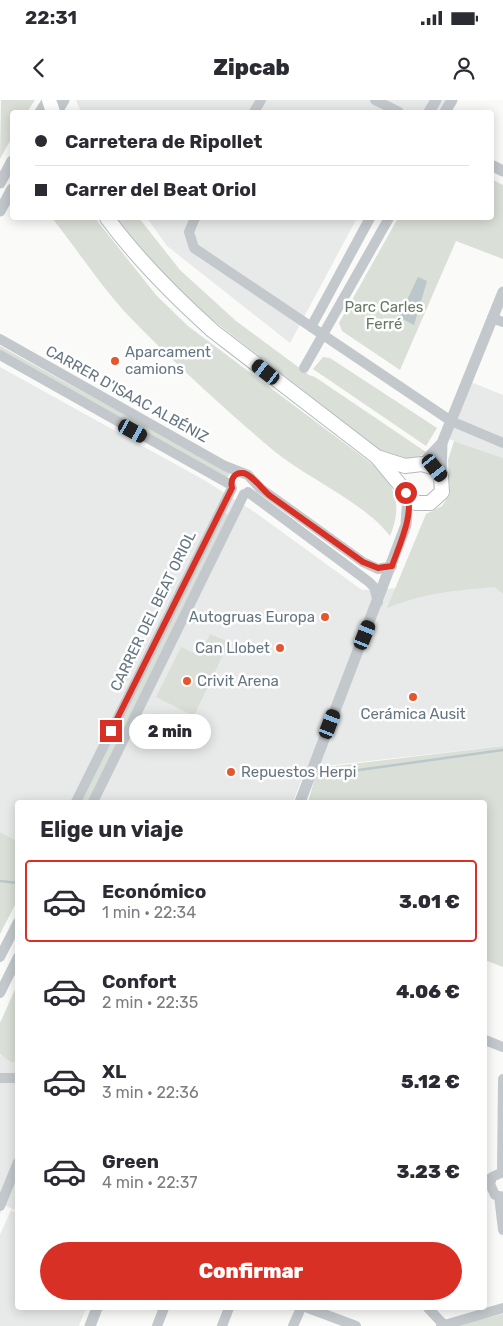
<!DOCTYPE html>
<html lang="es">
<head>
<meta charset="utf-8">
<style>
	body { margin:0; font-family:Rubik,sans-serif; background:#f2f2f3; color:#2b2b33; height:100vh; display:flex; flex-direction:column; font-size:19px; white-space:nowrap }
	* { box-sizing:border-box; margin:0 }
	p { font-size:16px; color:#7c7c81 }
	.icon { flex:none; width:28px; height:28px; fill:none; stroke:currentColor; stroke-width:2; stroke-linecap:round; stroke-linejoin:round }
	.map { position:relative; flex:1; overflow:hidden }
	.side { position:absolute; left:15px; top:700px; width:472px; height:510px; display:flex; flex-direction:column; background:#fff; border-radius:5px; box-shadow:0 2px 12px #0003 }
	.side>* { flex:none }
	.top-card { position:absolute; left:10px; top:10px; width:484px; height:110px; border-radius:5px; box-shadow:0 2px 12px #0003; display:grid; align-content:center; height:110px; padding:0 25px; background:#fff }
	.end { position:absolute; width:22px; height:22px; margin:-11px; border:6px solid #d93025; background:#fff; box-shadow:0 0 0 2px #fff }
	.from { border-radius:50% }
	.bubble { position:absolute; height:35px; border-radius:18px; background:#fff; box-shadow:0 2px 12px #0003; font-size:16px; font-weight:800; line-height:35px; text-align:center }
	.car { position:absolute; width:15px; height:30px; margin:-15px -8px; border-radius:6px; box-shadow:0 0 4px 1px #0007; background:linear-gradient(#222 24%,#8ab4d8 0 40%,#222 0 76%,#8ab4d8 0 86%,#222 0) }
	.top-card b { display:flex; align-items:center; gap:18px; height:48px; font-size:19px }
	.top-card b+b { border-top:1px solid #e1e1e2 }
	.top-card i { width:12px; height:12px; background:#2b2b33 }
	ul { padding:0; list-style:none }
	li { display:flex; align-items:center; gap:15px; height:82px; margin:0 10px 8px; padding:0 15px; border:2px solid transparent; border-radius:5px }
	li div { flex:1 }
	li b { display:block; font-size:19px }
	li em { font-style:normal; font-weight:800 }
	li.selected { border-color:#d93025 }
	li>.icon { width:45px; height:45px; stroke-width:1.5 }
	h2 { padding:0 25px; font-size:22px; line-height:60px }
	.button { display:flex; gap:10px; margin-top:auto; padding:10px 25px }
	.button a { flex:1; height:58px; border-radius:30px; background:#d93025; color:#fff; font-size:20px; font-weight:800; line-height:58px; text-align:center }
	.status { display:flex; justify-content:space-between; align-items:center; height:35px; padding:0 25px; background:#fff; direction:ltr }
	.status svg { height:14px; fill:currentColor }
	header { display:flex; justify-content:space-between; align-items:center; height:65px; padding:0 25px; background:#fff; font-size:22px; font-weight:800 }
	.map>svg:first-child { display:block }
	.built { fill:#e8e9e9 }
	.green { fill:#dadfd7 }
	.water { fill:#bbc7cb }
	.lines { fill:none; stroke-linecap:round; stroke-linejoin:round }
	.stream { stroke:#bbc7cb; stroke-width:2.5 }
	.secondary-casing { stroke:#b3babf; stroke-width:16 }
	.minor { stroke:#c3c8cc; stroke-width:10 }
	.tertiary { stroke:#c3c8cc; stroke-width:11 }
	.secondary { stroke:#fff; stroke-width:14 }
	.route { stroke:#d93025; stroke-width:6 }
	.poi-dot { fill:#e4572e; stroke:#fff; stroke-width:2 }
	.labels { text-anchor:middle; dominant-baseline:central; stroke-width:5; stroke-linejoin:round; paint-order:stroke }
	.park-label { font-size:15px; fill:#687a64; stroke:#fff }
	.poi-label { font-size:15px; fill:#657683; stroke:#fff; text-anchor:start }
	.street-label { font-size:15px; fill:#657683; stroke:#fff }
</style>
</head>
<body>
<div class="status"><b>22:31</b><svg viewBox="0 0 49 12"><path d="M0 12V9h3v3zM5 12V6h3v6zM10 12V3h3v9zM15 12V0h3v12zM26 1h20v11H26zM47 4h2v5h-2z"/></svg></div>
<header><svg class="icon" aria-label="back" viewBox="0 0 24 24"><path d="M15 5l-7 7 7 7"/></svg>Zipcab<svg class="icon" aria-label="person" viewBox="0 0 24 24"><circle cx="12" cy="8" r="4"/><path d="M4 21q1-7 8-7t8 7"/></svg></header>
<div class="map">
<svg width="503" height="1226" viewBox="0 0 503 1226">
	<rect width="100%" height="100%" fill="#fafaf8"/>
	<path class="built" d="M76,0H447L439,12H81Z
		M147,118H357L290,243L167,146Z
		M0,267L204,380L256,413L362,490L499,483L503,489V646L306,668L293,702H18L17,741L0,732Z
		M471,282L503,295V358L449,339Z
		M0,955L18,957L17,1111L4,1105L0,1114Z
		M11,1110L17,1113L18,1208H86L79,1226H0V1135Z"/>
	<path class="green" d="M1,0H35L27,12H12V37L0,59Z
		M491,79L503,85V159L456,141L400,270L342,231L339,223L398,118H491Z
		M52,118H95L156,195L188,226L375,366C397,387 402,407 390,436C365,403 307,378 274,351C222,307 171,260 124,211C98,182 76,148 52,118Z
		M116,118H139L180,170L236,221L309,275L315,277L426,352C407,364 401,358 381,351L191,203L129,136Z
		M0,246L230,373L226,381L0,253Z
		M323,257L330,258L437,328L426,346L313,269Z
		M454,341L503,358V494L495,487C456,490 424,493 387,508L426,414L442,406L450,394L448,360Z
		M224,413L229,415L88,702H82Z
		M210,534L229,542L194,616L156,597L181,547L200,556Z
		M503,646V867L485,860V702H308L318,668Z
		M0,732L17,741V801L0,834Z
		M17,885L18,962H11L0,954V923Z
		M503,1214V1226H456L457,1225Z"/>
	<path class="water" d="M418,177L427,181L414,225L399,217Z"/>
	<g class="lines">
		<path class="stream" d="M323,675L503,650
			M0,781L18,783"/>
		<defs>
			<path id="secondary" d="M49,0L53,12
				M107,118C138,160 174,196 213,231L377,357L415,403H430L442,392L441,376L435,368L422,364L405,366L377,357"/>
		</defs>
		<use href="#secondary" class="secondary-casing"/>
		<path class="minor" d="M375,0L399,12
			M254,12L261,0
			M195,118L189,132L194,148L451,321L503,343
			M492,218L503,222
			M311,227L370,118
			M0,239L225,366L248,375L260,388L363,462L378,469L392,466
			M0,255L231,385
			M304,268L389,118
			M248,392L369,482L374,487L378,502
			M76,702L232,388
			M93,702L244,394
			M0,857L18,822
			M0,893L18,857
			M485,940L503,947
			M0,978H18
			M502,1072L503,979
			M503,1072L492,1077L490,1084L495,1095L503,1097
			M499,1096L503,1130
			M0,1106L18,1062
			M308,1208L356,1226
			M428,1208L443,1224
			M157,1226L164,1208
			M222,1226L229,1208
			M293,1226L301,1208
			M441,1226L503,1208"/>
		<path class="tertiary" d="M40,12L48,0
			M57,12L64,0
			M429,12L436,0
			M445,12L452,0
			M491,65L503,71
			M0,83L12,61
			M0,111L12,89
			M422,364L442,343
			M441,376L442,343L503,192
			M300,702L406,425L408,396
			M485,1079L490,1081
			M90,1226L97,1208"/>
		<use href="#secondary" class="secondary"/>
	</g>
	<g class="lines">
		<path class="route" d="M111,631L232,388C230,380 234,372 243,373C251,374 262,389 269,395C300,417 332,440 363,462L378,468L392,466C398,448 416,411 406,393"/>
	</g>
	<g class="poi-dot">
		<circle cx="115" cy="261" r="5"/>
		<circle cx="325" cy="517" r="5"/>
		<circle cx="280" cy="548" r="5"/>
		<circle cx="187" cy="581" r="5"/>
		<circle cx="413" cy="597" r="5"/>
		<circle cx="231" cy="672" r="5"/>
	</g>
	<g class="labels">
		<g class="park-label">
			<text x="384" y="207">Parc Carles<tspan x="384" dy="17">Ferré</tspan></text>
		</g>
		<g class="poi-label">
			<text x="125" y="252">Aparcament<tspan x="125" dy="17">camions</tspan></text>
			<text x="315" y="517" text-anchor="end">Autogruas Europa</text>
			<text x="270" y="548" text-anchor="end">Can Llobet</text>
			<text x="197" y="581">Crivit Arena</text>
			<text x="413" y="614" text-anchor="middle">Cerámica Ausit</text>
			<text x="241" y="672">Repuestos Herpi</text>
		</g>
		<g class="street-label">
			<text transform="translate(127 294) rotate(29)">CARRER D'ISAAC ALBÉNIZ</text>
			<text transform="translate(153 511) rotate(-64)">CARRER DEL BEAT ORIOL</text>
		</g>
	</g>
</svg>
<i class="end from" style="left:406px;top:393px"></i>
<i class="end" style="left:111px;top:631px"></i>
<div class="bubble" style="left:129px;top:614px;width:82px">2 min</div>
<i class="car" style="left:266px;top:272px;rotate:308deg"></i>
<i class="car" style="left:133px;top:331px;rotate:119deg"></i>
<i class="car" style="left:435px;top:368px;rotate:141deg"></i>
<i class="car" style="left:365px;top:535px;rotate:22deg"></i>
<i class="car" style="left:330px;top:624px;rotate:21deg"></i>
<div class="top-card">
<b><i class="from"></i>Carretera de Ripollet</b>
<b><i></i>Carrer del Beat Oriol</b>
</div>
<section class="side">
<h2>Elige un viaje</h2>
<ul>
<li class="selected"><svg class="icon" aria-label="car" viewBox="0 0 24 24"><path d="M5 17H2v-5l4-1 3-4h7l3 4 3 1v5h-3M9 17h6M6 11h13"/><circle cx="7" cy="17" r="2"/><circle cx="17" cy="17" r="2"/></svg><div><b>Económico</b><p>1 min · 22:34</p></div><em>3.01 €</em></li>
<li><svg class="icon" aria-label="car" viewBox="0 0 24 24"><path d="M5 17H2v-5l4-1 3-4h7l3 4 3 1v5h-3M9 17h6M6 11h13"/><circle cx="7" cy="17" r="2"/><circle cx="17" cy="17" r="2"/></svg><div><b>Confort</b><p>2 min · 22:35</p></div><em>4.06 €</em></li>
<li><svg class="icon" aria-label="car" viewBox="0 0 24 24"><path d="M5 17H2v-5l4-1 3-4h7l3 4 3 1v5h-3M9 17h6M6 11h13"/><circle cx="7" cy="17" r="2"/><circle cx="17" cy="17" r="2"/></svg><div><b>XL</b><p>3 min · 22:36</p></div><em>5.12 €</em></li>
<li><svg class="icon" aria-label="car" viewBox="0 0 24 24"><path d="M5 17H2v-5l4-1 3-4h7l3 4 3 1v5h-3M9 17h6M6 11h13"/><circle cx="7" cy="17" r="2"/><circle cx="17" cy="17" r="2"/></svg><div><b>Green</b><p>4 min · 22:37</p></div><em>3.23 €</em></li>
</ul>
<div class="button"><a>Confirmar</a></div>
</section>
</div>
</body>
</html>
